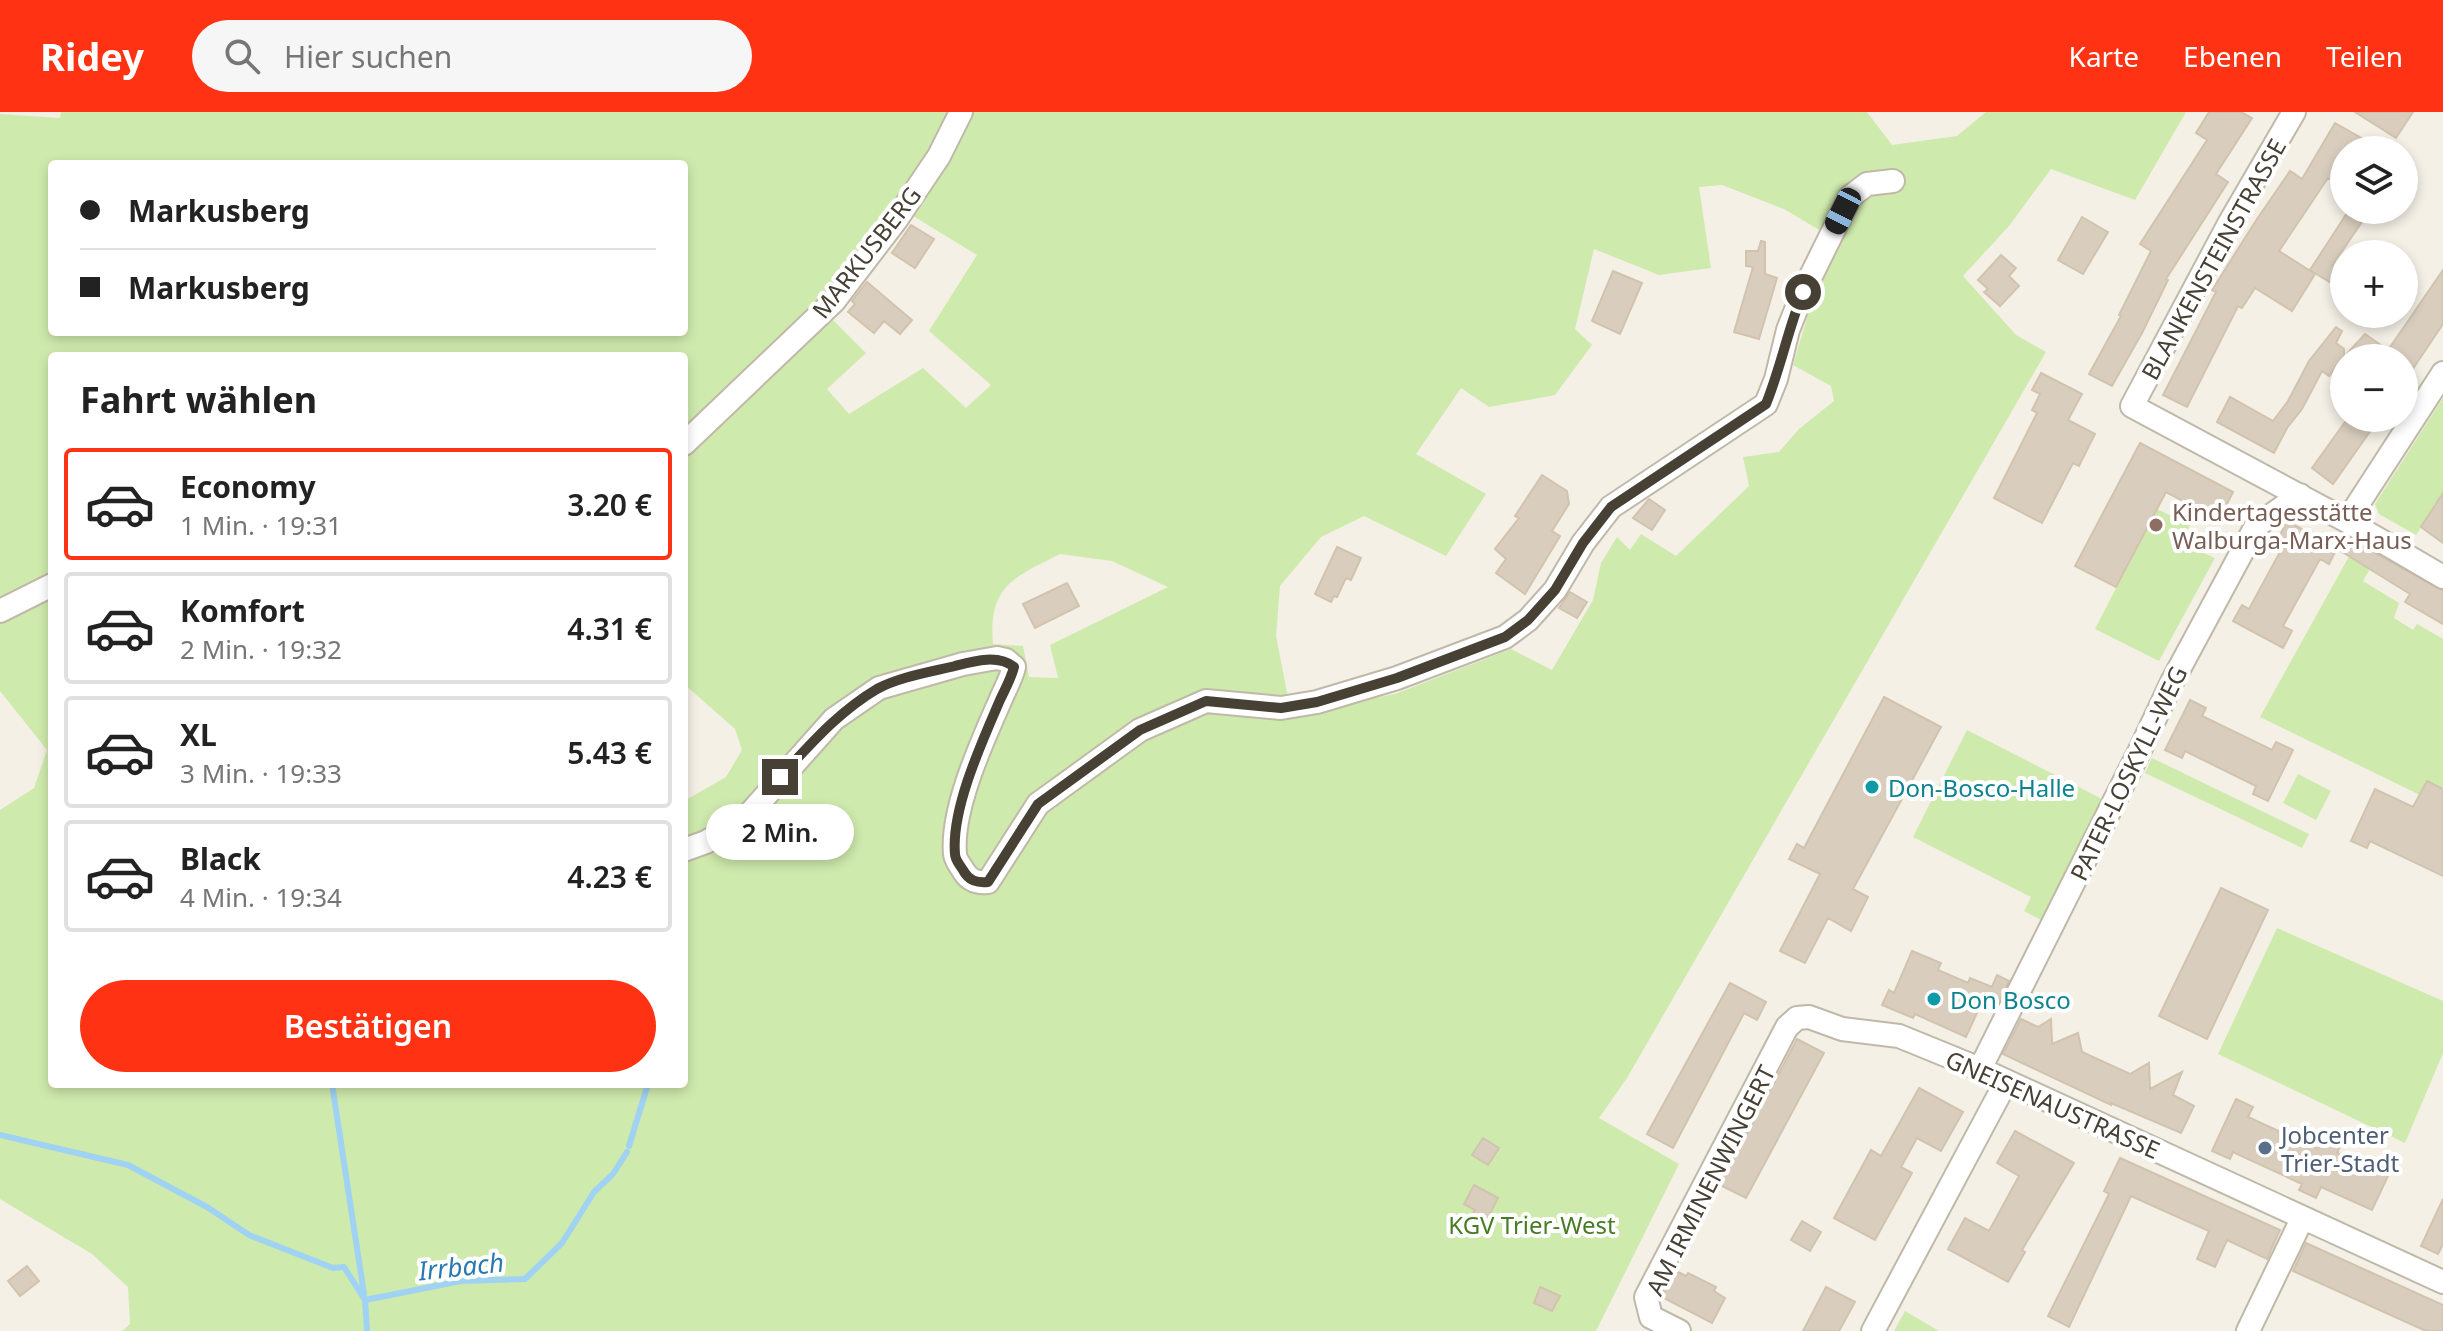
<!DOCTYPE html>
<html lang="de">
<head>
<meta charset="utf-8">
<style>
	body { margin:0; font-family:"Noto Sans",sans-serif; background:#f6f6f6; color:#222; height:100vh; display:flex; flex-direction:column; font-size:30px; white-space:nowrap }
	* { box-sizing:border-box; margin:0 }
	p { font-size:26px; color:#767676 }
	.icon { flex:none; width:44px; height:44px; fill:none; stroke:currentColor; stroke-width:2; stroke-linecap:round; stroke-linejoin:round }
	.map { position:relative; flex:1; overflow:hidden }
	.side { position:absolute; left:48px; top:240px; width:640px; height:736px; display:flex; flex-direction:column; background:#fff; border-radius:8px; box-shadow:0 4px 12px #0003 }
	.side>* { flex:none }
	.guide { position:absolute; left:48px; top:48px; width:640px; height:176px; border-radius:8px; box-shadow:0 4px 12px #0003; display:grid; align-content:center; height:176px; padding:0 32px; background:#fff }
	.controls { position:absolute; left:2330px; top:24px; display:grid; gap:16px }
	.controls a { display:grid; place-items:center; width:88px; height:88px; border-radius:50%; background:#fff; box-shadow:0 4px 12px #0003; font-size:40px }
	.end { position:absolute; width:36px; height:36px; margin:-18px; border:10px solid #474035; background:#fff; box-shadow:0 0 0 4px #fff }
	.from { border-radius:50% }
	.bubble { position:absolute; height:56px; border-radius:28px; background:#fff; box-shadow:0 4px 12px #0003; font-size:26px; font-weight:600; line-height:56px; text-align:center }
	.car { position:absolute; width:24px; height:48px; margin:-24px -12px; border-radius:10px; box-shadow:0 0 6px 2px #0007; background:linear-gradient(#222 24%,#8ab4d8 0 40%,#222 0 76%,#8ab4d8 0 86%,#222 0) }
	.guide b { display:flex; align-items:center; gap:28px; height:76px; font-size:30px }
	.guide b+b { border-top:2px solid #e0e0e0 }
	.guide i { width:20px; height:20px; background:#222 }
	ul { padding:0; list-style:none }
	li { display:flex; align-items:center; gap:24px; height:112px; margin:0 16px 12px; padding:0 16px; border:4px solid #e0e0e0; border-radius:8px }
	li div { flex:1 }
	li b { display:block; font-size:30px }
	li em { font-style:normal; font-weight:600 }
	li.selected { border-color:#ff3313 }
	li>.icon { width:72px; height:72px; stroke-width:1.5 }
	h2 { padding:0 32px; font-size:36px; line-height:96px }
	.primary-button { display:flex; gap:16px; margin-top:auto; padding:16px 32px }
	.primary-button a { flex:1; height:92px; border-radius:48px; background:#ff3313; color:#fff; font-size:32px; font-weight:600; line-height:92px; text-align:center }
	header { display:flex; align-items:center; gap:48px; box-sizing:border-box; height:112px; padding:0 40px; background:#ff3313; color:#fff }
	header strong { font-size:38px }
	nav { display:flex; gap:44px; margin-inline-start:auto; font-size:28px }
	.search { width:560px; height:72px; background:#f6f6f6; display:flex; align-items:center; gap:20px; box-sizing:border-box; padding:0 28px; border-radius:44px; color:#767676; font-size:30px }
	.map>svg:first-child { display:block }
	.green { fill:#cfeaad; fill-rule:evenodd }
	.lines { fill:none; stroke-linecap:round; stroke-linejoin:round }
	.stream { stroke:#a0d2f4; stroke-width:6 }
	.building { fill:#d9cebe; stroke:#d1c3ae; stroke-width:2 }
	.street-casing { stroke:#c0b8a8; stroke-width:26 }
	.street { stroke:#fff; stroke-width:22 }
	.route { stroke:#474035; stroke-width:10 }
	.education-dot { fill:#8d6e63; stroke:#fff; stroke-width:3 }
	.culture-dot { fill:#0f9aa8; stroke:#fff; stroke-width:3 }
	.service-dot { fill:#5c6f8a; stroke:#fff; stroke-width:3 }
	.labels { text-anchor:middle; dominant-baseline:central; stroke-width:8; stroke-linejoin:round; paint-order:stroke }
	.street-label { font-size:24px; fill:#474035; stroke:#fff }
	.education-label { font-size:24px; fill:#785e54; stroke:#fff; text-anchor:start }
	.culture-label { font-size:24px; fill:#0d838f; stroke:#fff; text-anchor:start }
	.service-label { font-size:24px; fill:#4e5e75; stroke:#fff; text-anchor:start }
	.park-label { font-size:24px; fill:#477c25; stroke:#fff }
	.water-label { font-size:26px; font-style:italic; fill:#2879b1; stroke:#fff }
</style>
</head>
<body>
<header>
<strong>Ridey</strong>
<div class="search"><svg class="icon" aria-label="search" viewBox="0 0 24 24"><circle cx="10" cy="10" r="6"/><path d="M15 15l6 6"/></svg>Hier suchen</div>
<nav><a>Karte</a><a>Ebenen</a><a>Teilen</a></nav>
</header>
<div class="map">
<svg width="2443" height="1219" viewBox="0 0 2443 1219">
	<rect width="100%" height="100%" fill="#f4f0e6"/>
	<path class="green" d="M61,0H1867L1892,33L1957,24L1986,0H2186L2135,88L2051,57L2009,114L1963,164L2016,223L2046,240L1627,966L1599,1006L1679,1052L1596,1219H122L130,1212L128,1175L92,1142L0,1087V698L34,676L47,638L0,579V2L60,6ZM52,52H684V220H52ZM1722,73L1784,97L1831,125L1793,253L1831,274L1834,289L1799,317L1779,340L1743,345L1749,374L1676,444L1641,422L1630,438L1617,425L1601,451L1593,488L1552,558L1511,537L1395,582L1291,601L1276,524L1280,474L1321,425L1364,404L1446,444L1486,382L1416,342L1461,276L1489,295L1555,283L1592,233L1575,217L1594,137L1659,163L1711,156L1699,75ZM895,93L977,143L929,219L991,273L966,296L923,256L849,302L827,277L866,241L817,192ZM52,244H684V572L735,617L742,638L726,665L684,689V972H52ZM1060,442L1112,449L1168,475L1050,533L1058,566L1029,565L1023,534L993,532C988,473 1015,465 1060,442Z
		M2443,286V380L2416,423L2379,402L2375,392Z
		M2157,397L2190,413L2181,431L2215,446L2159,549L2095,517Z
		M2357,430L2379,441L2363,469L2399,491L2394,506L2413,518L2417,512L2443,527V677L2420,683L2260,605Z
		M1967,618L2102,687L2045,810L2024,799L2031,785L1913,725Z
		M2152,646L2309,722L2302,736L2145,661Z
		M2298,662L2331,679L2316,708L2283,691Z
		M2277,816L2443,889V941L2405,1031L2218,942Z
		M1905,1199L1939,1219H1894Z"/>
	<g class="lines">
		<path class="stream" d="M332,972L364,1182
			M0,1023L128,1053L207,1095L249,1123L333,1156L344,1155L365,1188
			M629,1034L648,972
			M367,1219L365,1188L461,1169L525,1167L562,1131L594,1080L613,1062L627,1040"/>
	</g>
	<path class="building" d="M2209,0H2241L2252,6L2216,62L2228,70L2166,167L2168,168L2142,221L2112,274L2089,262L2121,204L2119,203L2151,139L2140,132L2207,28L2196,21Z
		M2355,0H2413L2396,26Z
		M2335,11L2365,28L2359,38H2344V64L2339,73L2328,66L2279,139L2315,162L2292,199L2255,176L2242,196L2238,194L2187,295L2163,283L2216,180L2212,178L2257,107L2290,59L2302,67Z
		M2349,98H2370L2332,154L2344,161V179L2310,158Z
		M2082,105L2108,120L2083,162L2058,148Z
		M911,113L934,127L915,156L892,141Z
		M1761,129L1765,130V162L1777,166L1759,227L1734,220L1753,155L1746,154V139H1758Z
		M2001,143L2016,156L2009,164L2019,174L2000,194L1984,180L1988,177L1978,168Z
		M2443,158V212L2404,270V246H2343L2365,222L2388,238Z
		M1613,159L1642,171L1620,222L1592,209Z
		M867,170L912,208L900,222L884,209L874,221L848,200L855,192L852,189Z
		M2336,215L2342,219L2336,231L2344,237V244L2329,264L2322,259L2302,297L2287,316L2274,341L2217,310L2230,285L2273,309L2288,289L2309,249Z
		M2041,261L2082,282L2068,308L2095,322L2079,354L2073,351L2042,411L1994,386L2037,301L2032,298L2040,282L2032,278Z
		M2348,306H2353L2371,318L2333,372L2312,356Z
		M2140,331L2233,380L2219,408L2166,380L2116,475L2075,454Z
		M1542,363L1567,379L1569,392L1552,419L1560,424L1525,482L1496,461L1506,447L1495,437L1519,406L1515,404Z
		M2443,381V431L2421,415Z
		M1649,387L1665,398L1652,418L1633,406Z
		M2287,409L2337,436L2329,452L2320,447L2283,514L2292,519L2283,536L2233,509L2242,493L2249,497L2286,429L2279,425Z
		M2346,425L2443,479V512L2405,490L2410,482L2339,438Z
		M1337,435L1361,446L1351,468L1346,466L1337,485L1334,484L1331,490L1315,482Z
		M1067,471L1079,494L1035,516L1023,492Z
		M1570,480L1587,490L1577,506L1559,496Z
		M1884,585L1941,615L1853,777L1868,785L1851,819L1828,806L1805,851L1780,839L1820,762L1789,747L1797,732L1804,736Z
		M2190,588L2206,596L2202,604L2272,638L2276,630L2293,638L2268,689L2253,682L2256,674L2185,639L2182,646L2165,638Z
		M2427,669L2443,677V764L2370,729L2367,736L2351,729L2375,677L2413,695Z
		M2221,776L2268,798L2207,927L2159,904Z
		M1912,839L1941,851L1938,858L1968,871L1970,866L1992,875L1997,863L2009,869L1994,898L1981,892L1966,925L1915,902L1913,906L1882,893L1889,878L1894,881Z
		M1730,871L1766,890L1757,908L1744,901L1673,1036L1647,1022Z
		M2021,907L2038,915L2051,907L2052,932L2078,921L2082,940L2130,962L2149,951L2150,977L2182,960L2173,983L2194,994L2181,1021L2111,991V993L2003,942Z
		M1797,927L1824,941L1746,1086L1720,1073Z
		M1919,976L1963,1000L1941,1039L1917,1026L1901,1055L1912,1061L1875,1128L1834,1106L1871,1038L1881,1044Z
		M2236,987L2253,995L2248,1005L2318,1037L2323,1027L2340,1035L2337,1041L2388,1064L2372,1098L2321,1075L2316,1086L2299,1078L2302,1072L2233,1040L2230,1047L2212,1039Z
		M2015,1019L2074,1051L2022,1138L2025,1140L2008,1170L1948,1137L1965,1106L1989,1119L2019,1064L1997,1051Z
		M1483,1026L1499,1036L1488,1053L1472,1043Z
		M2120,1046L2280,1118L2267,1147L2227,1128L2215,1155L2197,1147L2209,1119L2131,1084L2069,1215L2048,1204L2109,1082L2104,1079Z
		M1474,1073L1498,1086L1481,1119L1467,1112L1475,1098L1464,1092Z
		M2443,1087V1132L2438,1142L2421,1134Z
		M1802,1109L1821,1120L1810,1139L1791,1128Z
		M2306,1131L2443,1193V1219H2426L2293,1159Z
		M27,1154L39,1169L20,1184L8,1169Z
		M1676,1159L1686,1164L1688,1161L1716,1175L1714,1179L1725,1186L1712,1211L1662,1185Z
		M1540,1175L1560,1184L1552,1199L1534,1191Z
		M1826,1175L1855,1190L1839,1219H1803Z"/>
	<g class="lines">
		<defs>
			<path id="street" d="M2294,0L2230,110L2132,294L2347,409L2443,465
				M684,332L834,189L896,108L939,44L961,0
				M2347,409L2443,261
				M0,499L52,473
				M684,738L706,730L744,708L834,607L879,576L963,552L997,546L1006,548L1014,555C1011,567 1005,577 1000,589C982,630 951,697 955,742C955,747 960,753 963,758C969,769 977,771 988,770L1038,692L1140,618L1206,589L1281,596L1317,590L1397,566L1505,525L1528,508L1555,478L1583,431L1611,395L1766,292L1776,267L1788,218L1803,180L1850,85L1867,72L1893,69
				M1980,957L2141,636L2172,570L2256,414L2300,383
				M1679,1219L1651,1205L1646,1185L1787,915L1797,906L1809,905L1842,917L1899,924L1980,957L2443,1170
				M1873,1219L2006,970
				M2248,1219L2302,1107"/>
		</defs>
		<use href="#street" class="street-casing"/>
		<use href="#street" class="street"/>
	</g>
	<g class="lines">
		<path class="route" d="M780,665C810,633 838,600 877,577C899,565 930,560 955,554C974,549 998,542 1014,555C1011,567 1005,577 1000,588C982,630 951,697 955,742C955,748 960,753 963,758C969,769 977,771 988,770L1038,692L1140,618L1206,589L1281,596L1317,590L1397,566L1505,525L1528,508L1555,478L1583,431L1611,395L1766,292C1781,255 1788,217 1803,180"/>
	</g>
	<circle class="education-dot" cx="2156" cy="413" r="8"/>
	<g class="culture-dot">
		<circle cx="1872" cy="675" r="8"/>
		<circle cx="1934" cy="887" r="8"/>
	</g>
	<circle class="service-dot" cx="2265" cy="1036" r="8"/>
	<g class="labels">
		<g class="street-label">
			<text transform="translate(866 140) rotate(-52)">MARKUSBERG</text>
			<text transform="translate(2213 147) rotate(-61)">BLANKENSTEINSTRASSE</text>
			<text transform="translate(2128 661) rotate(-64)">PATER-LOSKYLL-WEG</text>
			<text transform="translate(2053 992) rotate(24)">GNEISENAUSTRASSE</text>
			<text transform="translate(1710 1068) rotate(-63)">AM IRMINENWINGERT</text>
		</g>
		<g class="education-label">
			<text x="2172" y="399">Kindertagesstätte<tspan x="2172" dy="28">Walburga-Marx-Haus</tspan></text>
		</g>
		<g class="culture-label">
			<text x="1888" y="675">Don-Bosco-Halle</text>
			<text x="1950" y="887">Don Bosco</text>
		</g>
		<g class="service-label">
			<text x="2281" y="1022">Jobcenter<tspan x="2281" dy="28">Trier-Stadt</tspan></text>
		</g>
		<g class="park-label">
			<text x="1532" y="1112">KGV Trier-West</text>
		</g>
		<g class="water-label">
			<text transform="translate(461 1154) rotate(-6)">Irrbach</text>
		</g>
	</g>
</svg>
<div class="controls">
<a><svg class="icon" aria-label="layers" viewBox="0 0 24 24"><path d="M12 4l9 5-9 5-9-5zM3 14l9 5 9-5"/></svg></a>
<a>+</a>
<a>−</a>
</div>
<i class="end from" style="left:1803px;top:180px"></i>
<i class="end" style="left:780px;top:665px"></i>
<div class="bubble" style="left:706px;top:692px;width:148px">2 Min.</div>
<i class="car" style="left:1843px;top:99px;rotate:207deg"></i>
<div class="guide">
<b><i class="from"></i>Markusberg</b>
<b><i></i>Markusberg</b>
</div>
<section class="side">
<h2>Fahrt wählen</h2>
<ul>
<li class="selected"><svg class="icon" aria-label="car" viewBox="0 0 24 24"><path d="M5 17H2v-5l4-1 3-4h7l3 4 3 1v5h-3M9 17h6M6 11h13"/><circle cx="7" cy="17" r="2"/><circle cx="17" cy="17" r="2"/></svg><div><b>Economy</b><p>1 Min. · 19:31</p></div><em>3.20 €</em></li>
<li><svg class="icon" aria-label="car" viewBox="0 0 24 24"><path d="M5 17H2v-5l4-1 3-4h7l3 4 3 1v5h-3M9 17h6M6 11h13"/><circle cx="7" cy="17" r="2"/><circle cx="17" cy="17" r="2"/></svg><div><b>Komfort</b><p>2 Min. · 19:32</p></div><em>4.31 €</em></li>
<li><svg class="icon" aria-label="car" viewBox="0 0 24 24"><path d="M5 17H2v-5l4-1 3-4h7l3 4 3 1v5h-3M9 17h6M6 11h13"/><circle cx="7" cy="17" r="2"/><circle cx="17" cy="17" r="2"/></svg><div><b>XL</b><p>3 Min. · 19:33</p></div><em>5.43 €</em></li>
<li><svg class="icon" aria-label="car" viewBox="0 0 24 24"><path d="M5 17H2v-5l4-1 3-4h7l3 4 3 1v5h-3M9 17h6M6 11h13"/><circle cx="7" cy="17" r="2"/><circle cx="17" cy="17" r="2"/></svg><div><b>Black</b><p>4 Min. · 19:34</p></div><em>4.23 €</em></li>
</ul>
<div class="primary-button"><a>Bestätigen</a></div>
</section>
</div>
</body>
</html>
